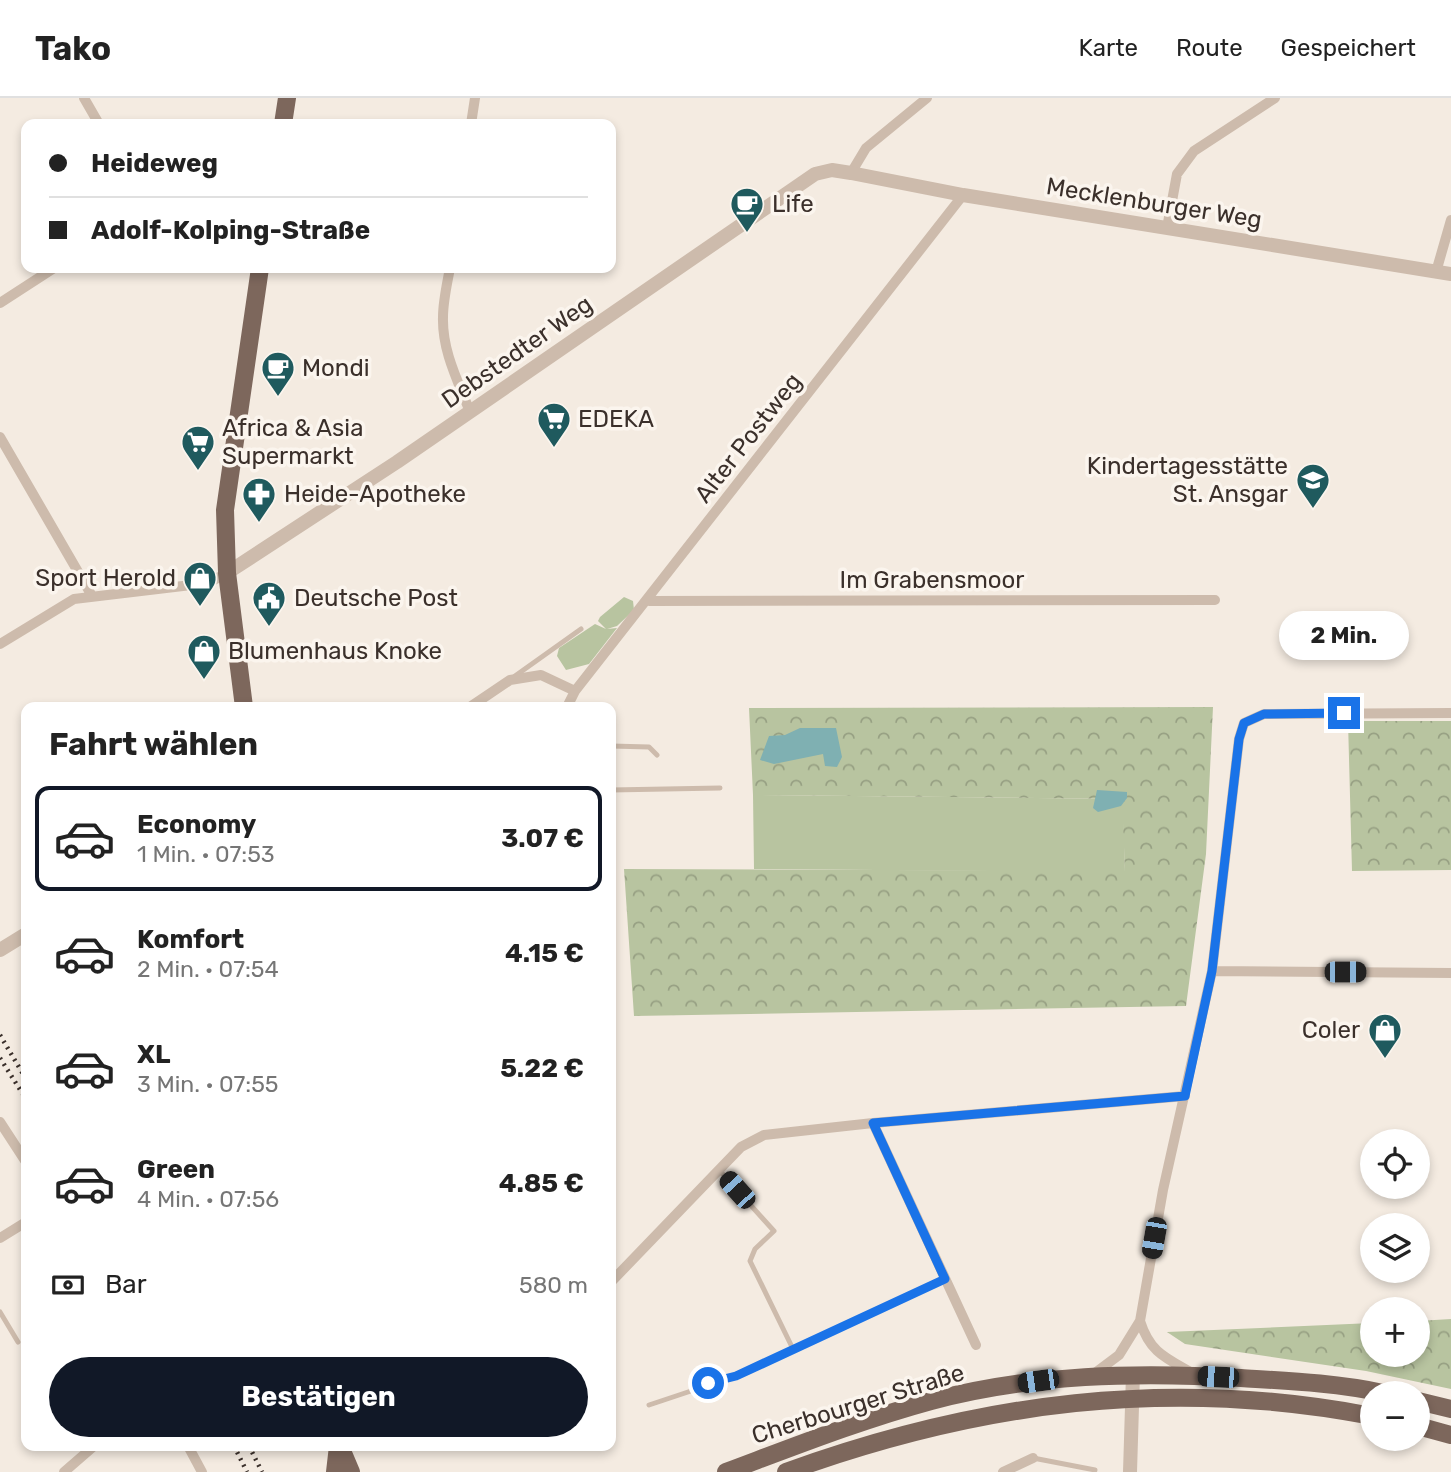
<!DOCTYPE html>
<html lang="de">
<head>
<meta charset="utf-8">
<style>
	body { margin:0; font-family:Rubik,sans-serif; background:#f2f2f2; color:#222; height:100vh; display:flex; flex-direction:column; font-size:26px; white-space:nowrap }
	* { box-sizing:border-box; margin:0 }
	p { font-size:23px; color:#767676 }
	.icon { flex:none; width:38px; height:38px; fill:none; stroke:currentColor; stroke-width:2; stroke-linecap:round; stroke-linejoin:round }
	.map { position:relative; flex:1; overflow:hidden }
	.drawer { position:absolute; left:21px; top:604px; width:595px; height:749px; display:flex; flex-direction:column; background:#fff; border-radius:14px; box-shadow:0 4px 10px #0003 }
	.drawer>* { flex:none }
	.hud { position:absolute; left:21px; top:21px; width:595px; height:154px; border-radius:14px; box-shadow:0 4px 10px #0003; display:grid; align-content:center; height:154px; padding:0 28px; background:#fff }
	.buttons { position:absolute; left:1360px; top:1031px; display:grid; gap:14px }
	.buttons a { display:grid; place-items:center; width:70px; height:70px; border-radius:50%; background:#fff; box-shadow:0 4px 10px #0003; font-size:35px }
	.end { position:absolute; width:32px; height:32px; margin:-16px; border:9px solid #1a73e8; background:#fff; box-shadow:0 0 0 4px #fff }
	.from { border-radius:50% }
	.bubble { position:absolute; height:49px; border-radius:24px; background:#fff; box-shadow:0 4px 10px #0003; font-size:23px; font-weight:700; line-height:49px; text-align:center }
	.car { position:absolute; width:21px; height:42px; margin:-21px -10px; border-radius:9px; box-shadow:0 0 5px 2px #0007; background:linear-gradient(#222 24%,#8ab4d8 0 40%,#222 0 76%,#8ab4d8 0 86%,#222 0) }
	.hud b { display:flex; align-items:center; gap:24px; height:66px; font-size:26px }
	.hud b+b { border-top:2px solid #e0e0e0 }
	.hud i { width:18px; height:18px; background:#222 }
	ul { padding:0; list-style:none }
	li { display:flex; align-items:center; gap:21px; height:105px; margin:0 14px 10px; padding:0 14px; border:4px solid transparent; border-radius:14px }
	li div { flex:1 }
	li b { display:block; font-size:26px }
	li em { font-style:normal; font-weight:700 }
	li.active { border-color:#111827 }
	li>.icon { width:63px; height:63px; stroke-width:1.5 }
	h2 { padding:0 28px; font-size:32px; line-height:84px }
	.pay { display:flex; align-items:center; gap:18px; height:77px; padding:0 28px; font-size:26px }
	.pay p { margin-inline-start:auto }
	.button { display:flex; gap:14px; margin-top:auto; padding:14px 28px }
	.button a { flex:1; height:80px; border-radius:42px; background:#111827; color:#fff; font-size:28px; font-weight:700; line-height:80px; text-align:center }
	header { display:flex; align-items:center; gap:42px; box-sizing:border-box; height:98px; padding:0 35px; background:#fff; border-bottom:2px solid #e0e0e0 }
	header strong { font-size:33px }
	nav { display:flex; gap:38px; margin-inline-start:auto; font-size:24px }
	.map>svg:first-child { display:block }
	.grass { fill:#b8c4a0 }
	.forest { fill:url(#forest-crowns) }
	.water { fill:#7fb0b2 }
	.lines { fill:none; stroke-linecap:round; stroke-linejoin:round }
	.service { stroke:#cdbbac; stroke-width:5 }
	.minor { stroke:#cdbbac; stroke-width:10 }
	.tertiary { stroke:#cdbbac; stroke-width:14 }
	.primary { stroke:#7d675c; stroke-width:18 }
	.rail { stroke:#3b302b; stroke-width:4.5; stroke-dasharray:2 5; stroke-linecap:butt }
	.route { stroke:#1a73e8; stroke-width:9 }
	.labels { text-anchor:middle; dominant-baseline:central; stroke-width:7; stroke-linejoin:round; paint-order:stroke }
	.street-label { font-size:24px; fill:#3b302b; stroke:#fbf5ee }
	.poi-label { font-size:24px; fill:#3b302b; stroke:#fbf5ee; text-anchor:start }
</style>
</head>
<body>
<header>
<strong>Tako</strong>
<nav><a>Karte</a><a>Route</a><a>Gespeichert</a></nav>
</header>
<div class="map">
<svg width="1451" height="1374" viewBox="0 0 1451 1374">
	<defs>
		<pattern id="forest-crowns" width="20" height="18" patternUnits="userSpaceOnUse" patternTransform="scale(1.75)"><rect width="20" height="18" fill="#b8c4a0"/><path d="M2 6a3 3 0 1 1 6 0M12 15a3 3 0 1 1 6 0" fill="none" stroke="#97a083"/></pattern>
	</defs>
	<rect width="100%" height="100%" fill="#f4ebe1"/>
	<path class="grass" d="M624,499L633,503L634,512L617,528L607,531L617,530L589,566L566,572L557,558L559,550L595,526L606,531L598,523L600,519Z
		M753,697L1123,701L1125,774L754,771Z"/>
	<path class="forest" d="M1213,609L1206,756L1186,908L634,918L624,771L1125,773L1122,701L753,697L749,610Z
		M1348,623H1451V772L1352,773Z
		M1451,1221V1291L1366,1273L1185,1246L1167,1234L1372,1225V1256H1418V1223Z"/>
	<path class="water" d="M800,630H836L842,659L837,669L825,668L823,656L774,666L760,662L769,638L785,637Z
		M1097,692L1127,694V700L1121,708L1098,714L1093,710Z"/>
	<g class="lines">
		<path class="service" d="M515,578L581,531
			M611,648L649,649L657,657
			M611,692L720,690
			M720,1073L774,1133L755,1151L750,1163L793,1251
			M0,1214L18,1244
			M649,1307L736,1278L945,1181
			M1033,1360L1095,1372"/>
		<path class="minor" d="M84,0L99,26
			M471,26L475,0
			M851,75L866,50L927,0
			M1167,130L1177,76L1194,53L1275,0
			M450,170C447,186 443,203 443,219C442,253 458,283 470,314
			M1436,174L1451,122
			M0,205L54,170
			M0,339L92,498
			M649,503L1215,502
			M0,546L74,501L208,485L227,475
			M470,609L510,582L541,577L575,593
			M567,609L575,593L963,97
			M1212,873L1451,875
			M0,1024L26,1064
			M873,1025L1185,998
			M0,1140L26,1124
			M611,1184L741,1049L764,1037L873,1025L976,1247
			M1140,1223C1150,1255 1166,1260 1194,1276
			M1091,1278L1119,1257L1140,1223L1163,1092L1212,873L1239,641L1244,625L1264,616L1451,615
			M188,1348L202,1374
			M64,1374L94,1348
			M1003,1374L1033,1360"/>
		<path class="tertiary" d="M227,475L397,364L815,76L832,72L851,75L963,97L1451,176
			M0,852L26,836
			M1130,1374L1133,1276"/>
		<path class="primary" d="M283,26L287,0
			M244,609L227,475L225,412L260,170
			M1418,1303L1451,1311
			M1418,1328L1451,1337
			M340,1348L351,1374
			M335,1374L338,1348
			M726,1374C793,1349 861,1322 931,1303C1032,1276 1137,1274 1241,1280C1289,1283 1336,1285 1383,1295
			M786,1374C979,1304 1169,1279 1372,1318"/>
		<path class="rail" d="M0,937L26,981
			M0,960L26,1001
			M234,1348L247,1374
			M249,1348L262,1374"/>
	</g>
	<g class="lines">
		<path class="route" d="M708,1285L736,1278L945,1181L873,1025L1185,998L1212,873L1239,641L1244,625L1264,616L1344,615"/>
	</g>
	<defs>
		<symbol id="cafe-pin" viewBox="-11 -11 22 30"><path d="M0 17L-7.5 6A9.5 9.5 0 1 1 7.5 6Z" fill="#1f5a5e" stroke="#fbf5ee"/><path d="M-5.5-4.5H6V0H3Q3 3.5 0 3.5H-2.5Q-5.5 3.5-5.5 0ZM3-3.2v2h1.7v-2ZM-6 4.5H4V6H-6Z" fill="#fff"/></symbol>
		<symbol id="supermarket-pin" viewBox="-11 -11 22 30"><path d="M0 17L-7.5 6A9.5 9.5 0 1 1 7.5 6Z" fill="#1f5a5e" stroke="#fbf5ee"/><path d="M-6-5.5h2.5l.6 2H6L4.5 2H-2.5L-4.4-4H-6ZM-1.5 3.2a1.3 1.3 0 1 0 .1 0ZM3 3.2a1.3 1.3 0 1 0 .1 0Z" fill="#fff"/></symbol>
		<symbol id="school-pin" viewBox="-11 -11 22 30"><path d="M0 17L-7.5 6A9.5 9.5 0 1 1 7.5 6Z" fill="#1f5a5e" stroke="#fbf5ee"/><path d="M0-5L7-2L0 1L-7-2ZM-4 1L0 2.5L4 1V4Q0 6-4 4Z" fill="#fff"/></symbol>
		<symbol id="pharmacy-pin" viewBox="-11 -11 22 30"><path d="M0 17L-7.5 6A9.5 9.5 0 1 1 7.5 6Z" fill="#1f5a5e" stroke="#fbf5ee"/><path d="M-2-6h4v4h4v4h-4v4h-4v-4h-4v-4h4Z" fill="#fff"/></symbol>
		<symbol id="shop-pin" viewBox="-11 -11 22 30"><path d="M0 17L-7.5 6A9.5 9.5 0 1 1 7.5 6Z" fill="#1f5a5e" stroke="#fbf5ee"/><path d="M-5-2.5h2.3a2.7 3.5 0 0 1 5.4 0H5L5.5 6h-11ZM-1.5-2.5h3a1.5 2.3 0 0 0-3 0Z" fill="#fff"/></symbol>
		<symbol id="civic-pin" viewBox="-11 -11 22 30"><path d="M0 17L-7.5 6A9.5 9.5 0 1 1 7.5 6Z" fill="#1f5a5e" stroke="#fbf5ee"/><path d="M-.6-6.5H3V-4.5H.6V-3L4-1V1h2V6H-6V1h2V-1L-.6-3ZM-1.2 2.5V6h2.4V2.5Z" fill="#fff"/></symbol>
	</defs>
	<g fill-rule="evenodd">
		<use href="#cafe-pin" x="728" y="87" width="38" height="52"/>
		<use href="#cafe-pin" x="259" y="251" width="38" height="52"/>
		<use href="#supermarket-pin" x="535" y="302" width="38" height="52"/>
		<use href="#supermarket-pin" x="179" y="325" width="38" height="52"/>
		<use href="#school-pin" x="1294" y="363" width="38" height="52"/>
		<use href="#pharmacy-pin" x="240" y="377" width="38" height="52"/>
		<use href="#shop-pin" x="181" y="461" width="38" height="52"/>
		<use href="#civic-pin" x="250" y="481" width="38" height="52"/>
		<use href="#shop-pin" x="185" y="534" width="38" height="52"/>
		<use href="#shop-pin" x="1366" y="913" width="38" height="52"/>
	</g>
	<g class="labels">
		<g class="street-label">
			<text transform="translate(1154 105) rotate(9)">Mecklenburger Weg</text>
			<text transform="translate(517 254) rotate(-35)">Debstedter Weg</text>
			<text transform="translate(748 340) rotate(-52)">Alter Postweg</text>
			<text x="932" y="482">Im Grabensmoor</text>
			<text transform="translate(858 1306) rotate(-17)">Cherbourger Straße</text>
		</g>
		<g class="poi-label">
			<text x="772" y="106">Life</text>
			<text x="302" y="270">Mondi</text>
			<text x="578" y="321">EDEKA</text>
			<text x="222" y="330">Africa &amp; Asia<tspan x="222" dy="28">Supermarkt</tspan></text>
			<text x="1288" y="368" text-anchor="end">Kindertagesstätte<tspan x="1288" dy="28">St. Ansgar</tspan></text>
			<text x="284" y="396">Heide-Apotheke</text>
			<text x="176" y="480" text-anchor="end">Sport Herold</text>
			<text x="294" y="500">Deutsche Post</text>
			<text x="228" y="553">Blumenhaus Knoke</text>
			<text x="1360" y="932" text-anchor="end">Coler</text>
		</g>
	</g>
</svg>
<div class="buttons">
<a><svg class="icon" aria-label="locate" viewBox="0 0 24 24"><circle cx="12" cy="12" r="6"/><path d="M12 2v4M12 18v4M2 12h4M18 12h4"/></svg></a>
<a><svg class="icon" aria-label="layers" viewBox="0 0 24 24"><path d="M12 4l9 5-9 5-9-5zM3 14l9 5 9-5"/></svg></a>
<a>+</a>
<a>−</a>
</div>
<i class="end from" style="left:708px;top:1285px"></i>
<i class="end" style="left:1344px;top:615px"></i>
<div class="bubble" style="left:1279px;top:513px;width:130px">2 Min.</div>
<i class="car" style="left:1345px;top:874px;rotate:90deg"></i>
<i class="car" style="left:737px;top:1092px;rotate:318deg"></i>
<i class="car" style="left:1154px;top:1140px;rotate:190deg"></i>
<i class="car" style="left:1218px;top:1279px;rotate:273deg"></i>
<i class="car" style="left:1038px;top:1283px;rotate:262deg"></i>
<div class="hud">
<b><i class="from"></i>Heideweg</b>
<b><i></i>Adolf-Kolping-Straße</b>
</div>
<section class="drawer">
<h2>Fahrt wählen</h2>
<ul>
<li class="active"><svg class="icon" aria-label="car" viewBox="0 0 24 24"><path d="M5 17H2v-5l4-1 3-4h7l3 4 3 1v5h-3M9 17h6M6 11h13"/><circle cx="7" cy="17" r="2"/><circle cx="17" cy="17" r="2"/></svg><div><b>Economy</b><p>1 Min. · 07:53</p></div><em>3.07 €</em></li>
<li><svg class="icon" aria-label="car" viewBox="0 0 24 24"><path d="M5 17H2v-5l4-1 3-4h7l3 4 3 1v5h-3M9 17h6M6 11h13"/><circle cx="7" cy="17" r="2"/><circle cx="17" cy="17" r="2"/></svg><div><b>Komfort</b><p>2 Min. · 07:54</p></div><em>4.15 €</em></li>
<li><svg class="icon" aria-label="car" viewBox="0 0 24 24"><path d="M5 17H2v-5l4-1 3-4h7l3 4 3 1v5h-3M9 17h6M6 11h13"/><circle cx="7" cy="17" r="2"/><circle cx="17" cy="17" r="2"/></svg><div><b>XL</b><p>3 Min. · 07:55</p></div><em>5.22 €</em></li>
<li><svg class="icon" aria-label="car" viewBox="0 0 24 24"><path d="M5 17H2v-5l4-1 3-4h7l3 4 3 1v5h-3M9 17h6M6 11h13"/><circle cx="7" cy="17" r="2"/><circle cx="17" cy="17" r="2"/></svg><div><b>Green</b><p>4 Min. · 07:56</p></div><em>4.85 €</em></li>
</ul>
<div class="pay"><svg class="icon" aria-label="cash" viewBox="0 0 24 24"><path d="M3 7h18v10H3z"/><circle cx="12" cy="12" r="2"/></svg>Bar<p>580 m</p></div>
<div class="button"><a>Bestätigen</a></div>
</section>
</div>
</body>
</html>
